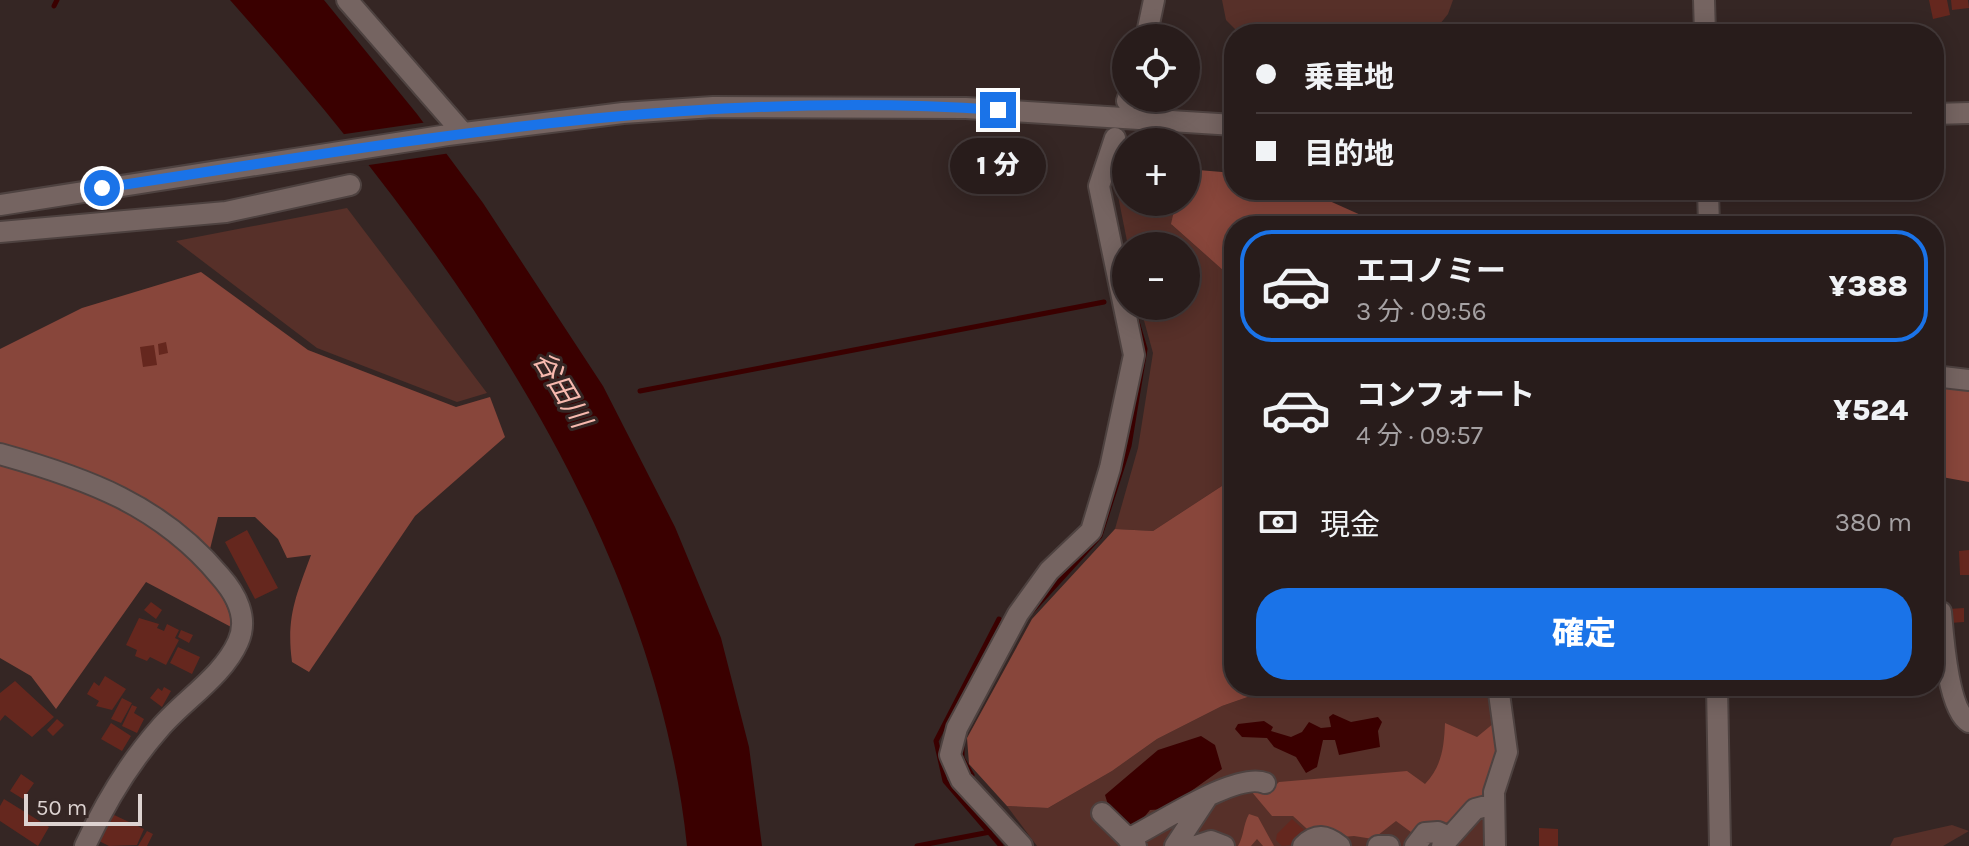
<!DOCTYPE html>
<html lang="ja">
<head>
<meta charset="utf-8">
<style>
	body { margin:0; font-family:Karla,"Noto Sans JP",sans-serif; background:#302524; color:#f1f3f6; height:100vh; display:flex; flex-direction:column; font-size:30px; white-space:nowrap }
	* { box-sizing:border-box; margin:0 }
	p { font-size:26px; color:#a5a1a3 }
	.icon { flex:none; width:44px; height:44px; fill:none; stroke:currentColor; stroke-width:2; stroke-linecap:round; stroke-linejoin:round }
	.map { position:relative; flex:1; overflow:hidden }
	.panel { position:absolute; left:1224px; top:216px; width:720px; height:480px; display:flex; flex-direction:column; background:#281c1b; border-radius:32px; box-shadow:0 4px 20px #0003,0 0 0 2px #443a3a }
	.panel>* { flex:none }
	.top-card { position:absolute; left:1224px; top:24px; width:720px; height:176px; border-radius:32px; box-shadow:0 4px 20px #0003,0 0 0 2px #443a3a; display:grid; align-content:center; height:176px; padding:0 32px; background:#281c1b }
	.tools { position:absolute; left:1112px; top:24px; display:grid; gap:16px }
	.tools a { display:grid; place-items:center; width:88px; height:88px; border-radius:50%; background:#281c1b; box-shadow:0 4px 20px #0003,0 0 0 2px #443a3a; font-size:40px }
	.scale { position:absolute; left:24px; bottom:20px; width:118px; box-sizing:border-box; padding-left:8px; border:4px solid #ddd3d1; border-top:0; font-size:22px; line-height:28px; white-space:nowrap; color:#ddd3d1; -webkit-text-stroke:6px #352624; paint-order:stroke }
	.end { position:absolute; width:36px; height:36px; margin:-18px; border:10px solid #1a73e8; background:#fff; box-shadow:0 0 0 4px #fff }
	.from { border-radius:50% }
	.bubble { position:absolute; height:56px; border-radius:28px; background:#281c1b; box-shadow:0 4px 20px #0003,0 0 0 2px #443a3a; font-size:26px; font-weight:800; line-height:56px; text-align:center }
	.top-card b { display:flex; align-items:center; gap:28px; height:76px; font-size:30px }
	.top-card b+b { border-top:2px solid #443a3a }
	.top-card i { width:20px; height:20px; background:#f1f3f6 }
	ul { padding:14px 0 0; list-style:none }
	li { display:flex; align-items:center; gap:24px; height:112px; margin:0 16px 12px; padding:0 16px; border:4px solid transparent; border-radius:32px }
	li div { flex:1 }
	li b { display:block; font-size:30px }
	li em { font-style:normal; font-weight:800 }
	li.selected { border-color:#1a73e8 }
	li>.icon { width:72px; height:72px; stroke-width:1.5 }
	.pay { display:flex; align-items:center; gap:20px; height:88px; padding:0 32px; font-size:30px }
	.pay p { margin-inline-start:auto }
	.primary-button { display:flex; gap:16px; margin-top:auto; padding:16px 32px }
	.primary-button a { flex:1; height:92px; border-radius:32px; background:#1a73e8; color:#fff; font-size:32px; font-weight:800; line-height:92px; text-align:center }
	.map>svg:first-child { display:block }
	.green { fill:#573029 }
	.forest { fill:#88463b }
	.water { fill:#3a0000 }
	.pier { fill:#352624 }
	.lines { fill:none; stroke-linecap:round; stroke-linejoin:round }
	.stream { stroke:#3a0000; stroke-width:5 }
	.building { fill:#65271e }
	.minor-casing { stroke:#4e4240; stroke-width:24 }
	.minor { stroke:#756461; stroke-width:20 }
	.route { stroke:#1a73e8; stroke-width:10 }
	.labels { text-anchor:middle; dominant-baseline:central; stroke-width:6; stroke-linejoin:round; paint-order:stroke }
	.water-label { font-size:28px; font-style:italic; fill:#f7b9ae; stroke:#352624 }
</style>
</head>
<body>
<div class="map">
<svg width="1969" height="846" viewBox="0 0 1969 846">
	<rect width="100%" height="100%" fill="#352624"/>
	<path class="green" d="M1222,0H1453L1448,14L1432,34H1240L1226,20Z
		M1123,163L1126,202H1176L1172,225L1234,280V309L1222,346L1234,383V471L1225,484L1153,531L1115,529L1138,448L1153,353L1140,306H1186V246H1128L1118,196Z
		M347,208L487,393L457,402L317,348L176,241Z
		M1279,686H1481C1511,732 1495,795 1489,846H1037L1007,806L1048,808L1112,771L1157,739L1222,706Z
		M1952,825L1969,831L1943,846H1890L1894,838Z"/>
	<path class="forest" d="M1186,169L1234,173V190H1305L1363,216L1357,226H1234V280L1171,224L1176,202H1186Z
		M201,272L308,350L456,407L490,397L505,437L415,516L309,672L292,662C286,617 296,596 311,555L287,558L278,539L255,517H218L210,549C140,484 89,473 0,447V349L82,308Z
		M1234,309V383L1222,346Z
		M1934,387L1969,390V482L1942,477V491L1934,490Z
		M0,461C29,470 61,477 88,488C142,511 224,567 233,628L146,582L56,709L31,676L0,658Z
		M1234,471V686H1279L1222,706L1157,739L1112,771L1048,808L1007,806L969,764L967,738L1032,619L1115,529L1153,531L1225,484Z
		M1445,723L1477,737L1494,723L1500,755L1487,791L1441,827L1411,832L1396,821L1373,839L1354,836L1318,839L1293,816H1272L1251,791L1271,790L1279,782L1407,771L1425,784C1442,766 1444,747 1445,723Z
		M1249,814L1258,817L1274,846H1263L1257,839L1251,846H1238C1244,836 1243,825 1249,814Z"/>
	<path class="water" d="M230,0H324L417,114L483,203L603,386L675,527L721,638L749,747L762,846H687C653,524 439,235 230,0Z
		M1333,714L1351,722L1378,717L1382,722L1378,731L1380,747L1339,755L1335,740H1323L1317,767L1306,773L1296,757L1274,747L1267,738L1242,737L1235,729L1238,724L1264,721L1273,727L1271,731L1291,737L1302,732L1309,722L1321,728L1331,727L1329,717Z
		M1201,736L1215,745L1222,769L1166,809L1150,810L1136,827H1127L1109,808L1105,795L1158,750Z"/>
	<path class="pier" d="M428,122L451,153L362,166L338,135Z"/>
	<g class="lines">
		<path class="stream" d="M54,6L57,0
			M640,391L1104,302
			M1032,611L1100,536L1129,446L1145,349L1136,318
			M999,619L936,741L945,781L1001,846
			M962,747V758L972,775
			M917,846L990,832"/>
	</g>
	<path class="building" d="M1929,0H1947L1950,15L1933,19Z
		M1951,0H1968L1969,8L1952,10Z
		M166,342L168,353L159,355L158,344Z
		M154,345L157,365L143,367L140,347Z
		M247,530L278,588L255,599L225,542Z
		M1969,550V575H1960L1959,551Z
		M151,602L162,610L156,619L144,610Z
		M1964,608V622L1950,623L1949,609Z
		M139,618L159,624L157,628L164,631L167,624L179,630L175,638L179,640L166,665L150,657L147,661L135,656L137,650L126,645Z
		M181,630L193,635L189,643L178,637Z
		M178,647L200,657L192,674L170,663Z
		M105,676L126,689L112,710L96,706L99,701L87,694L94,682L99,686Z
		M15,681L54,717L32,737L5,715L0,721V693Z
		M164,687L171,691L162,707L150,698L158,688L162,691Z
		M122,698L132,703L121,723L111,719Z
		M132,705L137,707L134,713L144,719L137,733L122,726Z
		M57,719L64,725L53,736L47,730Z
		M111,723L131,736L122,751L101,739Z
		M21,774L34,783L23,799L10,791Z
		M4,799L49,827L38,846L0,821V806Z
		M112,814L144,829L137,845L109,846L99,841Z
		M1292,819L1304,830L1290,845L1282,846L1276,840L1277,834Z
		M1539,828L1558,829V846H1539Z
		M147,831L153,834L147,846H138Z"/>
	<g class="lines">
		<defs>
			<path id="minor" d="M347,0L463,133
				M1704,0L1705,34
				M1146,38L1154,0
				M1127,101L1128,98
				M1934,114L1969,113
				M1708,190L1709,226
				M0,205L448,135L623,113L713,107L966,108L1234,125
				M0,232L226,212L350,185
				M1934,376L1969,380
				M0,454C86,478 161,505 220,576C236,594 249,618 238,642C223,676 184,700 160,728C129,763 105,803 85,846
				M1934,610L1941,612C1943,636 1948,710 1969,722
				M1717,686L1720,846
				M1102,813L1136,846
				M1128,839C1157,825 1237,771 1265,783
				M1022,846L961,780L950,755L957,728L1018,614L1049,571L1091,531L1110,468L1134,355L1099,186L1115,138
				M1175,846L1206,799
				M1196,846L1211,841L1224,846
				M1303,846C1316,833 1326,835 1340,846
				M1378,846H1389
				M1415,846L1425,833L1438,832L1449,837
				M1442,846L1475,809L1494,804
				M1495,846L1494,792L1507,752L1498,686"/>
		</defs>
		<use href="#minor" class="minor-casing"/>
		<use href="#minor" class="minor"/>
	</g>
	<g class="lines">
		<path class="route" d="M102,188C404,142 690,88 998,110"/>
	</g>
	<g class="labels">
		<g class="water-label">
			<text transform="translate(562 389) rotate(59)">谷田川</text>
		</g>
	</g>
</svg>
<div class="tools">
<a><svg class="icon" aria-label="locate" viewBox="0 0 24 24"><circle cx="12" cy="12" r="6"/><path d="M12 2v4M12 18v4M2 12h4M18 12h4"/></svg></a>
<a>+</a>
<a>−</a>
</div>
<div class="scale">50 m</div>
<i class="end from" style="left:102px;top:188px"></i>
<i class="end" style="left:998px;top:110px"></i>
<div class="bubble" style="left:950px;top:138px;width:96px">1 分</div>
<div class="top-card">
<b><i class="from"></i>乗車地</b>
<b><i></i>目的地</b>
</div>
<section class="panel">
<ul>
<li class="selected"><svg class="icon" aria-label="car" viewBox="0 0 24 24"><path d="M5 17H2v-5l4-1 3-4h7l3 4 3 1v5h-3M9 17h6M6 11h13"/><circle cx="7" cy="17" r="2"/><circle cx="17" cy="17" r="2"/></svg><div><b>エコノミー</b><p>3 分 · 09:56</p></div><em>¥388</em></li>
<li><svg class="icon" aria-label="car" viewBox="0 0 24 24"><path d="M5 17H2v-5l4-1 3-4h7l3 4 3 1v5h-3M9 17h6M6 11h13"/><circle cx="7" cy="17" r="2"/><circle cx="17" cy="17" r="2"/></svg><div><b>コンフォート</b><p>4 分 · 09:57</p></div><em>¥524</em></li>
</ul>
<div class="pay"><svg class="icon" aria-label="cash" viewBox="0 0 24 24"><path d="M3 7h18v10H3z"/><circle cx="12" cy="12" r="2"/></svg>現金<p>380 m</p></div>
<div class="primary-button"><a>確定</a></div>
</section>
</div>
</body>
</html>
